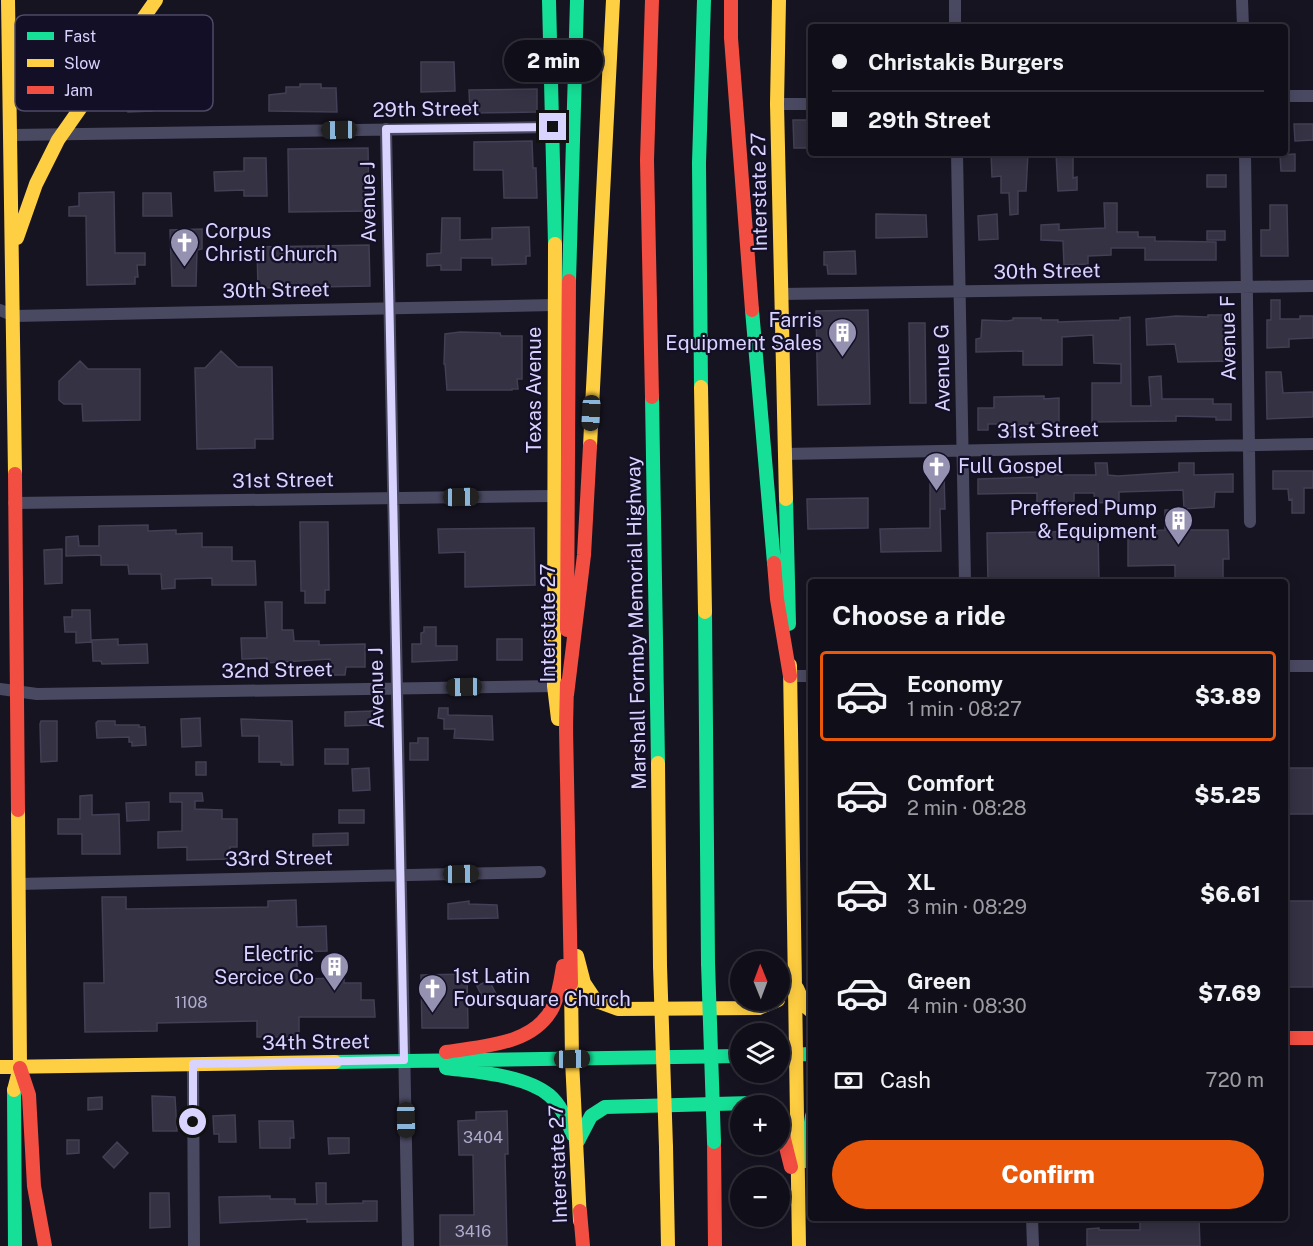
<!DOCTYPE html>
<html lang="en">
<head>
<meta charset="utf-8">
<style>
	body { margin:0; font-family:"Public Sans",sans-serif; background:#1e1d26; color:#f1f3f6; height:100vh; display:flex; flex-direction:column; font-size:22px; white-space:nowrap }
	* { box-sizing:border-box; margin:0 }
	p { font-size:20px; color:#9c9ca2 }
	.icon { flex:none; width:33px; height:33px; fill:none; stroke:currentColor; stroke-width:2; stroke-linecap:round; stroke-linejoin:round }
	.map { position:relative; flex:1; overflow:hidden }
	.drawer { position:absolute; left:808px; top:579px; width:480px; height:642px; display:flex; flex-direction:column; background:#100f19; border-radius:6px; box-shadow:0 3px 15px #0003,0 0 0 2px #302f38 }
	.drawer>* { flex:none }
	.top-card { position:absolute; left:808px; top:24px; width:480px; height:132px; border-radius:6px; box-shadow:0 3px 15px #0003,0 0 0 2px #302f38; display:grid; align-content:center; height:132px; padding:0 24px; background:#100f19 }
	.needle { width:39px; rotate:359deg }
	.tools { position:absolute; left:730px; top:951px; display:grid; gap:12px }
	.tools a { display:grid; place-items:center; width:60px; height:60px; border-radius:50%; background:#100f19; box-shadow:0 3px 15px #0003,0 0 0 2px #302f38; font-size:30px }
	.end { position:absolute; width:27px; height:27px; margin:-14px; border:8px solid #d9d4ff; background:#111; box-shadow:0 0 0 3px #111 }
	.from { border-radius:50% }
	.bubble { position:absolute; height:42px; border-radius:21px; background:#100f19; box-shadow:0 3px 15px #0003,0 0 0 2px #302f38; font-size:20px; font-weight:800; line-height:42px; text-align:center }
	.car { position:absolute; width:18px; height:36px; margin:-18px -9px; border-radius:8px; box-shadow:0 0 4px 2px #0007; background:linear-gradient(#222 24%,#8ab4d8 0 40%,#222 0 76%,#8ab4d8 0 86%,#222 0) }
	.top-card b { display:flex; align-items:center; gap:21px; height:57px; font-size:22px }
	.top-card b+b { border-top:2px solid #302f38 }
	.top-card i { width:15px; height:15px; background:#f1f3f6 }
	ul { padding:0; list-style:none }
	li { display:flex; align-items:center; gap:18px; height:90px; margin:0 12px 9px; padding:0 12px; border:3px solid transparent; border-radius:6px }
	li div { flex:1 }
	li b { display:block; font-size:22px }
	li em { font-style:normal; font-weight:800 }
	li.current { border-color:#ea580c }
	li>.icon { width:54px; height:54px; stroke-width:1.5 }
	h2 { padding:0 24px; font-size:27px; line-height:72px }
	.pay { display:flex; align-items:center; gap:15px; height:66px; padding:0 24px; font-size:22px }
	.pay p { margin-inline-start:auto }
	.action { display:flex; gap:12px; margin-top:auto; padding:12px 24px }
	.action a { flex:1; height:69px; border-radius:36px; background:#ea580c; color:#fff; font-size:24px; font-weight:800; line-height:69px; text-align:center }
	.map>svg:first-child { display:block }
	.building { fill:#343243; stroke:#433f54; stroke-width:1.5 }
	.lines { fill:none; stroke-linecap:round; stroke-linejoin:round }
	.street { stroke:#4a4962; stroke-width:12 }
	.fast { stroke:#16e098; stroke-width:14 }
	.slow { stroke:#ffcf43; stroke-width:14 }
	.jam { stroke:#f24e42; stroke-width:14 }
	.fast-bridge { stroke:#16e098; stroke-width:14 }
	.slow-bridge { stroke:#ffcf43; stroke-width:14 }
	.route { stroke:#d9d4ff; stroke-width:8 }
	.labels { text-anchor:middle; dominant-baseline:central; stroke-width:4.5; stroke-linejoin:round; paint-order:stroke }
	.number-label { font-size:16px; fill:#b0acd0 }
	.street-label { font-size:20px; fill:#d9d4ff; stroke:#130f26 }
	.poi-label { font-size:20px; fill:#d9d4ff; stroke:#130f26; text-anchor:start }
	.key { fill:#130f26; stroke:#4e4a67; stroke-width:1.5 }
	.key-label { font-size:16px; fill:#d9d4ff }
</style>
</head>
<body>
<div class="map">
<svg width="1313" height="1246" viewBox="0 0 1313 1246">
	<rect width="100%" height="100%" fill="#161421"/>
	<path class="building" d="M421,62H454L455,91L421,92Z
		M128,77H151L152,111L128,112Z
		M300,84H321V88H336L337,112L269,111V95L286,93V87H300Z
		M537,89V112L470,113L469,90Z
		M793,120H812V148H794Z
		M1294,124H1313V140L1295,141Z
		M532,141L533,168H536L537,198H504L503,170H474V142Z
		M368,148L369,211L289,212L288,149Z
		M991,153H1028L1026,191H1018V214L1010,215L1009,193H1001V176L992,177Z
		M1056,153H1073V178L1077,177V190L1058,191Z
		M1295,154V171H1281L1280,155Z
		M244,158H266L267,196H244V190L215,191L214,172L244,171Z
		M1207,175H1226V187H1207Z
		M114,192L115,253H145V265H137L138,277H135V284L87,285L86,216H69V207L79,206V193Z
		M143,193H171L172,216H143Z
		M1104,203H1117V232H1138V237H1155V241L1216,242V260H1145V248H1111V255L1088,256V264L1064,265L1063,241L1041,240V225L1059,224V230L1105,228Z
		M1270,205H1287L1288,256H1261V230H1270Z
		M876,214L926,215L927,237L876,238Z
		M997,214L998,239L979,240L978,216Z
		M442,218H460V240L492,239V228L529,227L530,256H526V264L492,265V258H461V270H441V265L427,266V254L441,253Z
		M202,229V249L197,250L196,286H172L170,230Z
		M1207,231H1225V240H1207Z
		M369,245L370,286L258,288L257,247Z
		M855,251L856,274H828L827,265H824V252Z
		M1271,300H1280V319H1300V316H1313V338L1289,339V347L1267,348V320H1271Z
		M868,310L870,404L818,405L816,311Z
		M1208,315H1235L1234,361L1178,362L1175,344L1147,345L1146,319L1176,316L1208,317Z
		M1130,317L1131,406H1151L1149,377L1161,376L1162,399H1213V404H1231V420H1216V417L1176,416V421L1092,422V383H1121V364L1094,363L1093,335L1062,337V365H1023V351L976,352V339L981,338L982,320L1007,321L1013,320V318H1041V320H1058V322L1087,321L1120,320V318Z
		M909,323H925L926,403H910Z
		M460,332L500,333L501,336H522V379H517L518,389H512V390H447L445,364H444L445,334Z
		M221,351L238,367H272L273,439H255V448L197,449L195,368H205Z
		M80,361L88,369H140V420L83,421L82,404H64L59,400V381Z
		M1266,372H1281L1283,393L1313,392V417L1267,419Z
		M1044,396V399L1059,398V422L1018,425V437H1008L1007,424H988V430H978V408H994V397Z
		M1095,463H1107L1108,475L1118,476L1179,472V463H1194V475L1233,474V492H1215L1214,507L1184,509L1183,490L1119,492V502L1095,503L1094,493H1074V511H1037V493L978,494V479L1037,477V466H1055V475H1096Z
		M1273,471H1313V488H1304V513H1292V499L1289,500L1288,489H1273Z
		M930,474H944L945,509H940L941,551L881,552L880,529L930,528Z
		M868,498V528L808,529L807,499Z
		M1165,510H1175L1176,530H1228L1229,559H1223V582H1175V565L1128,566V531L1165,530Z
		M300,522H328L329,590H325V603H305V591H301Z
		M148,525V531L176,530V534L202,533V547H232V561H255L256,585H212V578L175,579V588L162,589L161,574H129L128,565H101V556L99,555L66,556V537L78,536L79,546H99V526Z
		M534,528L535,585L465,587V552L439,553L438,529Z
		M1098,531L1099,582H988L987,533Z
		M62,549V583L45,584L44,550Z
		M265,602H282V630H293L294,641H319V645L365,644V667H346L345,675H330V659L267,663V658L242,659L241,638H267Z
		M72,610H90L91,642L76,643V632H65L64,617H72Z
		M424,627H436V646H457V660L412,662V644H421V633L424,632Z
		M118,639V645L147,644L148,663L102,664L101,661H93L92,640Z
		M497,639H522V660H497Z
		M439,708H448V715L492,716L493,740L454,738L455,729H444V719L438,718Z
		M373,711L374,725L345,726V712Z
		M200,718L201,746L182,747L181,719Z
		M241,719L292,721L293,765H281V762H259V736H242Z
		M41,721H57V761L41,762L40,724Z
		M98,721H115V725H139V727H145L146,745L132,746V742H129V737L97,738L96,723Z
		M418,738H428V760H410V743H418Z
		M325,749H348V764H325Z
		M196,762H206V775H196Z
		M369,768L370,790L353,791L352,769Z
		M1286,768H1313V814H1286Z
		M170,793H202L203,801H195V809L222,810V819H237V847H230V859L187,860V847L158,848V832L182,831V802H170Z
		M92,795V815L119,814L120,854H82V834H58V819H80V796Z
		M149,802V820L127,821L126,803Z
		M339,810H364V823H339Z
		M348,833V845L313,846V834Z
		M102,897H126V909L268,907V901L296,900L297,927L326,926L327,951L297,952V979L344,978V983H361V1000H374L375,1017H299V1037H257V1021L157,1023V1031L85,1032L84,983H104Z
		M469,901V904L497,905L498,918L448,919V904Z
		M1286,901H1313V987H1286Z
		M467,974L468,1028H422L421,975Z
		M489,980L497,996L485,1002L477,986Z
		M152,1096L175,1097L177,1131H153Z
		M102,1097V1109L88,1110V1098Z
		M507,1111L508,1154H505L507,1246H440V1215H474L473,1155H459L458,1121L476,1120V1112Z
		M235,1115L236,1142H219V1134H214L213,1116Z
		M259,1121H293L294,1138H290V1148H260Z
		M328,1138H349V1153L329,1154Z
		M67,1140H79V1153L67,1154Z
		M117,1142L128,1153L114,1168L103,1157Z
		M316,1183H326V1204L363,1203V1201H377V1221L307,1222V1219L220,1223L219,1197L270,1196V1199H295V1204H317Z
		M150,1193H169L170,1227L150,1228Z
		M1140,1218H1199L1200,1246H1087V1229L1099,1228V1230H1140Z"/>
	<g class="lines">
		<path class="street" d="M955,0V27
			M1242,0L1243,27
			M1286,96H1313
			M777,104H812
			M386,129L408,1246
			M12,135L553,127
			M957,153L965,582
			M1245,153L1250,522
			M781,294L1313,286
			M0,310L14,316L554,305
			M784,454L1313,444
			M14,503L553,496
			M1286,666H1313
			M790,676H812
			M0,689L37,694L554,686
			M18,884L540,872
			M193,1064L194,1246
			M1032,1218L1033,1246"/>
		<path class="fast" d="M549,0L555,244
			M569,281L577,0
			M752,310L774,563
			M701,387L699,163L704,0
			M652,397L658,763
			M786,499L789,624
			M705,612L708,963
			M780,1055L812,1054
			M335,1062L741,1056
			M446,1068C476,1072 525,1075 549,1095C561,1105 567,1121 573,1135
			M14,1090L15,1246
			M578,1141L591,1116L605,1107L751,1103L758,1106
			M805,1161L812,1116"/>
		<path class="slow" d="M8,0L15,474
			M779,0L777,104L786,499
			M17,238L36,184L58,140L156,0
			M555,244L554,686L558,719
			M701,387L705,612
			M590,446L613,0
			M790,665L799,1246
			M658,763L660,966
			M577,956L584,983L596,1001L618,1009L759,1008L778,1000
			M571,984L572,1060L580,1221
			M797,988L805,1006L812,1012
			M0,1067L335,1062
			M14,1090L20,1067L18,810
			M666,1147L668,1246"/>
		<path class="jam" d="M652,0L647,160L652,397
			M731,0V38L752,310
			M15,474L18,810
			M774,563L777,599L790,676
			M567,630L569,281
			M567,683L566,728L571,984
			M567,695L584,555L590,446
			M1286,1038H1313
			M446,1052C483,1046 534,1045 553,1007C559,994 561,979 563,966
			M20,1068L29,1095L34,1186L45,1246
			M780,1123L791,1167
			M714,1142L715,1246
			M580,1211L583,1246"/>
		<path class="fast-bridge" d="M708,963L714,1142"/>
		<path class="slow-bridge" d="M660,966L666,1147"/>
	</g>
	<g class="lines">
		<path class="route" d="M193,1122V1064L404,1060L386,129L553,127"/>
	</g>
	<defs>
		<symbol id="church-pin" viewBox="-11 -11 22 30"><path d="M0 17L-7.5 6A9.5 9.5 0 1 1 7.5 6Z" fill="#9591b1" stroke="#130f26"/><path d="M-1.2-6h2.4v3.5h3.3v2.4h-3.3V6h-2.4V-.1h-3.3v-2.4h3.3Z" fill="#fff"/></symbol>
		<symbol id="building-pin" viewBox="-11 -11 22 30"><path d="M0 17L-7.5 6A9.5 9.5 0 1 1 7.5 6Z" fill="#9591b1" stroke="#130f26"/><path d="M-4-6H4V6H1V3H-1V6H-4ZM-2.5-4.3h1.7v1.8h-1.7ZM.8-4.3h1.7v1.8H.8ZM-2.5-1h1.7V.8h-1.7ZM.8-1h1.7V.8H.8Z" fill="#fff"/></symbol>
	</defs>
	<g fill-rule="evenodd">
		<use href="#church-pin" x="168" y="226" width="33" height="45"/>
		<use href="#building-pin" x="826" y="316" width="33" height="45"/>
		<use href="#church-pin" x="920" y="450" width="33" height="45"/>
		<use href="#building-pin" x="1162" y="504" width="33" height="45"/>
		<use href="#building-pin" x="318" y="950" width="33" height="45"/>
		<use href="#church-pin" x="416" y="972" width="33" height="45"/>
	</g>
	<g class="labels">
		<g class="number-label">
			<text x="191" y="1002">1108</text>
			<text x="483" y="1137">3404</text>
			<text x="473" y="1231">3416</text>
		</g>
		<g class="street-label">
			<text transform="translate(426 109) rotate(-1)">29th Street</text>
			<text transform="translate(759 192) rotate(-91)">Interstate 27</text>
			<text transform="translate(368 202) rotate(-91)">Avenue J</text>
			<text transform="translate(1047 271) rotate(-1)">30th Street</text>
			<text transform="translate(276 290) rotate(-1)">30th Street</text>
			<text transform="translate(1228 338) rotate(-91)">Avenue F</text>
			<text transform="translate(942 368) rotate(-91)">Avenue G</text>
			<text transform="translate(534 390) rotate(-90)">Texas Avenue</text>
			<text transform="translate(1048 430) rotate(-1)">31st Street</text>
			<text transform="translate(283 480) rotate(-1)">31st Street</text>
			<text transform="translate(548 623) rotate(-90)">Interstate 27</text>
			<text transform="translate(636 623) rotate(-91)">Marshall Formby Memorial Highway</text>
			<text transform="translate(277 670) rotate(-1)">32nd Street</text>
			<text transform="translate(376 688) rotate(-91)">Avenue J</text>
			<text transform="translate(279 858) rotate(-1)">33rd Street</text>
			<text transform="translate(316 1042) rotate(-1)">34th Street</text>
			<text transform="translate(558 1164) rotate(-92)">Interstate 27</text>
		</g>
		<g class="poi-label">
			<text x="205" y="231">Corpus<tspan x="205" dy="23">Christi Church</tspan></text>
			<text x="822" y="320" text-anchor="end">Farris<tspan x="822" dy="23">Equipment Sales</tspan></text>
			<text x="958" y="466">Full Gospel</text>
			<text x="1157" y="508" text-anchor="end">Preffered Pump<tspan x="1157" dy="23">&amp; Equipment</tspan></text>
			<text x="314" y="954" text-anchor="end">Electric<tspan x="314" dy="23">Sercice Co</tspan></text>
			<text x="453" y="976">1st Latin<tspan x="453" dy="23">Foursquare Church</tspan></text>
		</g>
	</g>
	<rect x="15" y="15" width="198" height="96" rx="9" class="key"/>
	<rect x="27" y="32" width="27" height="8" fill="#16e098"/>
	<rect x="27" y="59" width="27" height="8" fill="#ffcf43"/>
	<rect x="27" y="86" width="27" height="8" fill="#f24e42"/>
	<g class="key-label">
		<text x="64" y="42">Fast</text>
		<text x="64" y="69">Slow</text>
		<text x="64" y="96">Jam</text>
	</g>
</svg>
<div class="tools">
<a><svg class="needle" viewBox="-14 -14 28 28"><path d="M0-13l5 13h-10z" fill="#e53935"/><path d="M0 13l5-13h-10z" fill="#9c9ca2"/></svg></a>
<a><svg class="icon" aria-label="layers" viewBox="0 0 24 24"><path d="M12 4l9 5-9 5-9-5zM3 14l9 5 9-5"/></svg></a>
<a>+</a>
<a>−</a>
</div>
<i class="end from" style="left:193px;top:1122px"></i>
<i class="end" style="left:553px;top:127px"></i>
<div class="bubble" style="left:504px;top:40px;width:99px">2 min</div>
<i class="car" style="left:339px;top:130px;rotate:269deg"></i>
<i class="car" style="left:591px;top:413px;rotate:183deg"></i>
<i class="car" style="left:461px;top:497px;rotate:89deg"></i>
<i class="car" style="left:464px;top:687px;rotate:269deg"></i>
<i class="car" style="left:461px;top:874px;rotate:89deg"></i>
<i class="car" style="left:572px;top:1059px;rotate:89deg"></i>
<i class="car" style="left:406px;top:1120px;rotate:179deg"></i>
<div class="top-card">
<b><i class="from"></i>Christakis Burgers</b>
<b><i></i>29th Street</b>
</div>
<section class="drawer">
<h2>Choose a ride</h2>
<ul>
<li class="current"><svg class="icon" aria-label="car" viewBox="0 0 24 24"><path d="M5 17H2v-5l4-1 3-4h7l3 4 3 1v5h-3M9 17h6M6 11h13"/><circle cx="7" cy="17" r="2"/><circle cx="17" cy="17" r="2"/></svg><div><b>Economy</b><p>1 min · 08:27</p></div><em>$3.89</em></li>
<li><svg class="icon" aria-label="car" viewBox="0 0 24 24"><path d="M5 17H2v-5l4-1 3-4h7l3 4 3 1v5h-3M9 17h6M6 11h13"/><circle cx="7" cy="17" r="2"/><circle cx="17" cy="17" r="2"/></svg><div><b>Comfort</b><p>2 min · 08:28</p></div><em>$5.25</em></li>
<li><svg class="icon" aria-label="car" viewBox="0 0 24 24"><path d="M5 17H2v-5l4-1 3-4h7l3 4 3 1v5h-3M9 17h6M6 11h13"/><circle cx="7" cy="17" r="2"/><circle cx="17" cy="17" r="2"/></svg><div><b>XL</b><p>3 min · 08:29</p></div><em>$6.61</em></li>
<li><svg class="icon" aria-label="car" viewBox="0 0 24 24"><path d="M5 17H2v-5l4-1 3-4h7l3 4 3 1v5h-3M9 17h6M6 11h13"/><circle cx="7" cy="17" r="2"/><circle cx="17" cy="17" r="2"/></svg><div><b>Green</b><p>4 min · 08:30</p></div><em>$7.69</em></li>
</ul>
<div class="pay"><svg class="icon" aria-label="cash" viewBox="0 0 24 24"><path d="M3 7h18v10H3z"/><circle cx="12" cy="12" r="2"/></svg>Cash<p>720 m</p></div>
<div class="action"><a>Confirm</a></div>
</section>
</div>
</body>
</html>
